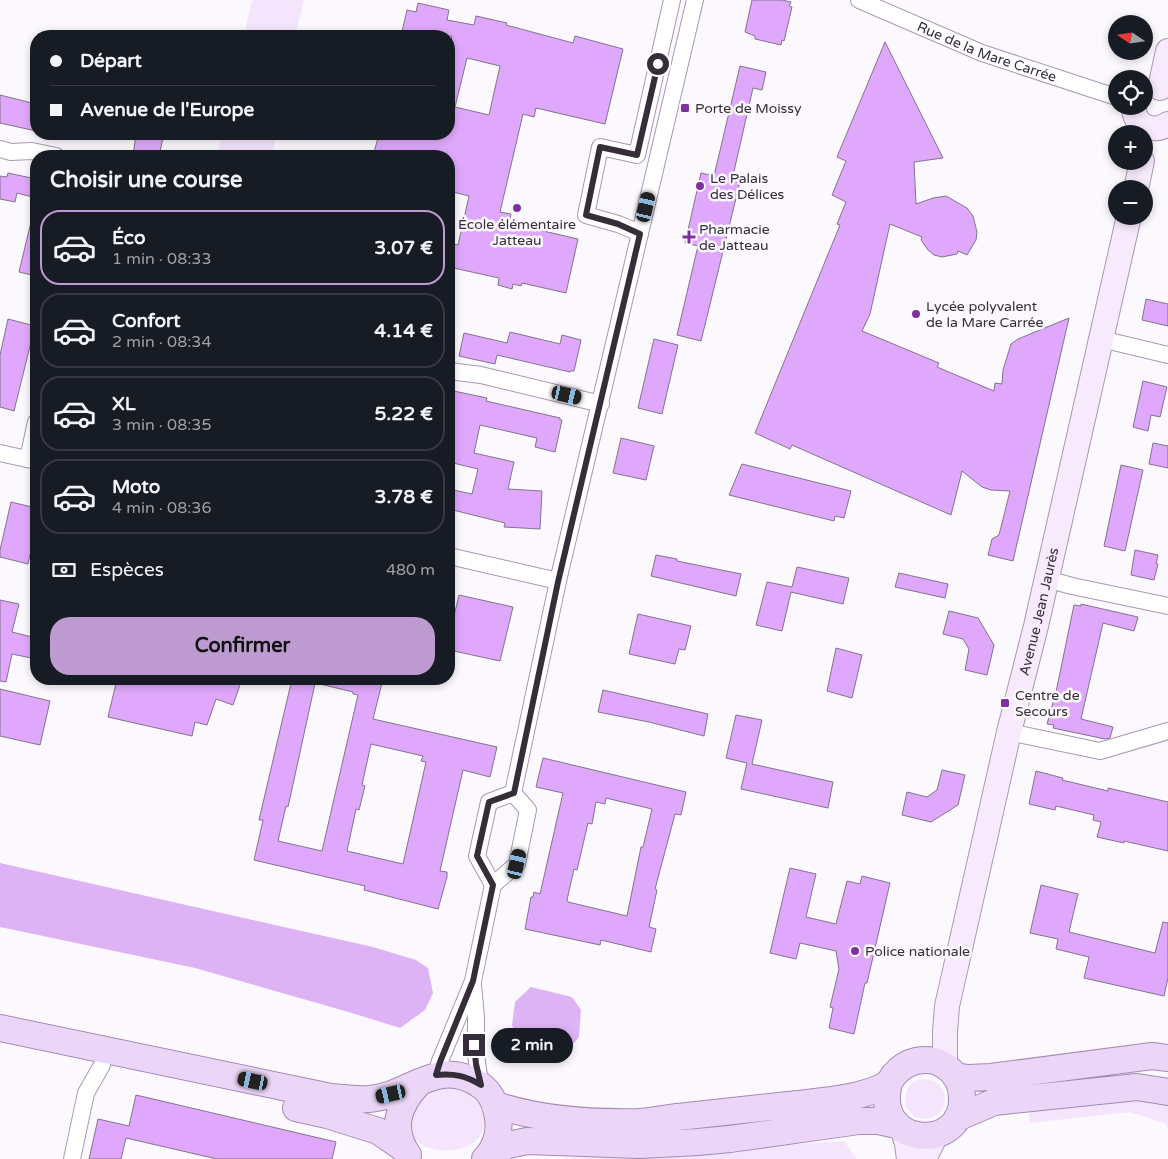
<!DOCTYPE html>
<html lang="fr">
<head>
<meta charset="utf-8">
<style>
	body { margin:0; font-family:"Varela Round",sans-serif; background:#242831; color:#f1f3f6; height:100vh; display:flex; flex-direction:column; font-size:19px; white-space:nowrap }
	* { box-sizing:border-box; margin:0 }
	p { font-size:16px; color:#9ea1a6 }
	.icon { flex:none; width:28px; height:28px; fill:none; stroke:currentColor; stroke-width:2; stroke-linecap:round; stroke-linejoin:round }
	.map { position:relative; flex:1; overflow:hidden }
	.sheet { position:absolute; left:30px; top:150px; width:425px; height:535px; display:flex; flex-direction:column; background:#171b24; border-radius:20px; box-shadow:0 2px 8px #0003 }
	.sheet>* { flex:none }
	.top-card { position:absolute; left:30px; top:30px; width:425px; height:110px; border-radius:20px; box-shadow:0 2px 8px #0003; display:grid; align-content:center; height:110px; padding:0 20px; background:#171b24 }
	.needle { width:32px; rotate:283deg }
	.buttons { position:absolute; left:1108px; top:15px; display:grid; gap:10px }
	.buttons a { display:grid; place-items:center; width:45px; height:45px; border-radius:50%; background:#171b24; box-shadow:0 2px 8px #0003; font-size:25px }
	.end { position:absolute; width:22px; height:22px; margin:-11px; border:6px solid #352e39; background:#fff; box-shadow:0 0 0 2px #fff }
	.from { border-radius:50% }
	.bubble { position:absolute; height:35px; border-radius:18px; background:#171b24; box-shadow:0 2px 8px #0003; font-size:16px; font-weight:700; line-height:35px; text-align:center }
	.car { position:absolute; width:15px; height:30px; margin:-15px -8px; border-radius:6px; box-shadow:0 0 4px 1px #0007; background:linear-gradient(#222 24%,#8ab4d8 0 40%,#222 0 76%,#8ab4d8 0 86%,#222 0) }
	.top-card b { display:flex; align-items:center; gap:18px; height:48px; font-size:19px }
	.top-card b+b { border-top:1px solid #363941 }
	.top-card i { width:12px; height:12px; background:#f1f3f6 }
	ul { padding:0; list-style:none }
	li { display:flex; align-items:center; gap:15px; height:75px; margin:0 10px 8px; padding:0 10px; border:2px solid #363941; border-radius:20px }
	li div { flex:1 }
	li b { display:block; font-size:19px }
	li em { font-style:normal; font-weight:700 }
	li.current { border-color:#bd9bd0 }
	li>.icon { width:45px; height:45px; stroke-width:1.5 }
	h2 { padding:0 20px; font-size:22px; line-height:60px }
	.pay { display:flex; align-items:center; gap:12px; height:55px; padding:0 20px; font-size:19px }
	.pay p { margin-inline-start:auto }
	.primary-button { display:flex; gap:10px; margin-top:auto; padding:10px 20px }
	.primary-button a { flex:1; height:58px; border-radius:20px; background:#bd9bd0; color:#111; font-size:20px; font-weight:700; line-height:58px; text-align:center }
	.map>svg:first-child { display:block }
	.green { fill:#f4e5fc }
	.water { fill:#deb3f6 }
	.building { fill:#dfa8fc; stroke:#82738b; fill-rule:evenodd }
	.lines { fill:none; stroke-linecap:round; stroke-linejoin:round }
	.street-casing { stroke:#a898b1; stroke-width:18 }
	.secondary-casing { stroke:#a898b1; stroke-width:26 }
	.primary-casing { stroke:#a489b3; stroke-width:28 }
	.street { stroke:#fff; stroke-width:16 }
	.secondary { stroke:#f6eafc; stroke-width:24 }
	.primary { stroke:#ecd6f8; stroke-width:26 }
	.route { stroke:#352e39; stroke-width:6 }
	.poi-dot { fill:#7e30a1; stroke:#fcf9fe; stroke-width:2 }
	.labels { text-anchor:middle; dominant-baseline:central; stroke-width:5; stroke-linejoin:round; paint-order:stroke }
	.street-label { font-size:14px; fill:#352e39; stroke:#fcf9fe }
	.poi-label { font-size:14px; fill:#352e39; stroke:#fcf9fe; text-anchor:start }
</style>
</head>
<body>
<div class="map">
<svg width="1168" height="1159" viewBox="0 0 1168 1159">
	<rect width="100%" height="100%" fill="#fcf9fe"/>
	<path class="green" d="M252,0H304L295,36H244Z
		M222,134H277L272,156H217Z
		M905 1099a20 20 0 1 1 40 0a20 20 0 1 1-40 0Z
		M453,1085C469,1093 482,1099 484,1120C487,1159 415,1159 411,1130C410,1125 409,1119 410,1115C414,1107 420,1099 425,1092Z
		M1116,1095L1159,1102L1168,1105V1132L1167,1124L1130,1112L1030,1123L1029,1111Z
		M844,1141L857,1159H561Z"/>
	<path class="water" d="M0,863L373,947L416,960L428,968L433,993L425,1010L400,1028L352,1013L195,968L0,927Z
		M531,987L572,997L581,1010L579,1037L562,1057H540L520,1046L512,1025L515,1002Z"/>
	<path class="building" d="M752,0H782L791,2L789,6L792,7L784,41L782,40L781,45L755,39V36L745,32Z
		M418,3L449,10L447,20L474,25L476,16L507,23L506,25L573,43L575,36L623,49L605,124L536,108L534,117L523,114L500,212L511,214L509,223L578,239L566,293L522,283L521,286L513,284L512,289L498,285L499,278L449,267V243L458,245L469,196L449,191V156H373L379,134H449V49L452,36H401L407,10L416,12ZM467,58L500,66L489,115L455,107Z
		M885,42L943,158L914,162L916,204L933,198L946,196L967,208L973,216L977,232L976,240L967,255L958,251L957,254L942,257L934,255L928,250L921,240L922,237L890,224L870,314L862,331L939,363L937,367L994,391L995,383L1002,384L1003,370L1011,344L1018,339L1069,318L1013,561L988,555L992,539L999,535L1010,491L991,490L982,487L962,471L951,515L792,445L790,449L755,433L840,225L837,224L846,202L832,195L846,161L837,157Z
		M740,66L766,72L762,90L753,88L732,180L740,182L701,341L677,335L698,246L685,243L701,173L714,176Z
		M0,95L36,104V131L0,123Z
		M136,134H164L159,156H133Z
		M8,173L36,179V198L17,193L15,202L0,199V176L7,177Z
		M31,222H36V276L19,272Z
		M1146,299L1168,304V326L1142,320Z
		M8,319L35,326L14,411L0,407V355Z
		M510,332L560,344L562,335L581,340L574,371H571L570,372L497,355L495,364L459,356L464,333L507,343Z
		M654,339L678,345L662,414L638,408Z
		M1143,381L1167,387L1160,417L1151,415L1148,431L1133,427Z
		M449,390L487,398L486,401L560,418V420H562L555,452L535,447L537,438L480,425L474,453L514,462L508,489L542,491L540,529L504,527L505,523L449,509V489L472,494L478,469L449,462Z
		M621,438L654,446L646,480L613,473Z
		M1153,443L1168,446V468L1149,464Z
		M742,464L851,491L844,518L835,516L834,521L729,495Z
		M1121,465L1143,470L1125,551L1104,546Z
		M11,502L36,508V528L28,564L0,557V550Z
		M1135,550L1158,555L1156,564H1158L1154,580L1131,575Z
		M656,555L677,559V561L741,574L736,596L651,576Z
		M797,567L849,578L843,604L791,592L782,631L756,625L767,582L792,587Z
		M899,573L948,584L945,598L895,587Z
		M459,595L513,607L500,661L449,650V637Z
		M0,600L19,604L12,632L36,638V659L12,654L6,682L0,681Z
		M1081,604L1138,617L1134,631L1103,623L1081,719L1113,727L1110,738L1105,739L1053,728L1054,725L1047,724L1056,692L1074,605L1081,606Z
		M949,611L978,618L994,645L987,675L965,670L969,649L963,639L943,634Z
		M638,614L691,626L685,650L679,649L675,664L629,654Z
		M836,648L862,655L852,698L827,691Z
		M117,679H242L233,705L216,699L207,725L195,722L192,736L108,717Z
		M292,679H316L288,807L286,806L278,841L322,851L358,695L353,694V692L320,684L321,679H383L373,719L497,747L490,777L463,770L440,871L447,872V877L438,909L364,890L365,886L254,860L263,820H259ZM371,744L423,756L421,761L426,762L403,864L347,851L356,809L359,810L365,786L362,785Z
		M0,689L50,701L40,745L0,736Z
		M603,690L708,714L704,736L649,722L598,712Z
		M736,715L762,720L752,764L833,782L828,808L741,789L747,763L726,758Z
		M543,758L686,792L681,815L675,814L655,889L657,890L649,927L656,929L651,952L601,940L600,945L525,929L531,897H533L534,892L540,894L563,793L536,787ZM606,798L652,809L643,847H641L627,916L568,902L567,900L574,869L577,870L588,823L592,824L596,802L605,804Z
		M942,770L965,775L958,805L931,822L902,815L907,792L927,797L937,790Z
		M1036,771L1063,778L1062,780L1108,791V788L1168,802V851L1124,841V843L1097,837L1101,822L1093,820L1094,815L1056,806L1055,810L1029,804Z
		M790,868L816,874L806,917L836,924L847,881L860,884L862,876L890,883L867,983H865L854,1034L829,1028L833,1008L830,1007L839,969L836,951L800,943L796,959L770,953Z
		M1041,885L1078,894L1069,932L1155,953L1163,922L1168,923V978L1164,996L1084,978L1089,957L1056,949L1058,939L1030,933Z
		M136,1095L336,1142L332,1159H217L126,1138L121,1159H89L98,1119L129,1126Z"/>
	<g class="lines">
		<defs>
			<g id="street">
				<path id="s1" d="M859,0L982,53L1116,97"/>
				<path d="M0,149L11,152L32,151L56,156"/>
				<path d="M640,233L618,224L586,215L600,147L637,155L672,0"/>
				<path d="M1101,339L1168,355"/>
				<path d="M449,371L481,375L601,404"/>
				<path d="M0,453L36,461"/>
				<path d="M28,459L36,422"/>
				<path d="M449,556L558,581"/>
				<path d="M1047,579L1072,586L1168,606"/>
				<path d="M1009,732L1100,751L1168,731"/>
				<path d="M513,793L558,581L695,0"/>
				<path d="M493,885L477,856L489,802L513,793"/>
				<path d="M473,986C474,998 476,1010 476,1022C476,1047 475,1060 481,1085"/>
				<path d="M436,1075L440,1061L473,981L493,885L517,864L528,810L513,793"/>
				<path d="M72,1159L86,1093L102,1065"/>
			</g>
			<g id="secondary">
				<path d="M1160,88L1168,51"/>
				<path d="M1134,106C1133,126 1153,134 1168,124"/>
				<path d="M1136,189L1142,161"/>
				<path id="s2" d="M945,1066V1032L947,1006L1009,732L1036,626L1129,216"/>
				<path d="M903,1130L907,1144L909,1159"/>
				<path d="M924,1159L936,1135"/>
			</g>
			<path id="primary" d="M0,1028L331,1097C343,1098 356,1100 369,1099C409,1096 436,1058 477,1083C488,1089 495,1101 497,1113C501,1129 497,1147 485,1159
				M955,1076L968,1078L991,1077L1152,1056L1168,1058
				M496,1105C541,1120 590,1123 638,1122C654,1121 671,1117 687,1116C721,1112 754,1109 788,1105C820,1101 855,1100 884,1086C890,1083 891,1079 894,1075C900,1068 907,1063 916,1061C926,1059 937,1060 945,1066C956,1073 962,1085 962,1098C964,1153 872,1148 889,1083
				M296,1108L327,1115L378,1131L403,1148
				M957,1118L994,1102L1137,1087L1168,1092
				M408,1155C390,1129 398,1105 418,1084
				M489,1155L508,1145L527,1141L640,1145L698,1142L730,1139L859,1121H878L897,1125"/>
		</defs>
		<use href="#street" class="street-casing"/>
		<use href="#secondary" class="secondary-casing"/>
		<use href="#primary" class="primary-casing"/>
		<use href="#street" class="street"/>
		<use href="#secondary" class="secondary"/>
		<use href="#primary" class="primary"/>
	</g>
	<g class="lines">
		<path class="route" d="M474,1045L476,1064L481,1085C466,1076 454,1073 436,1075L440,1062L473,981L493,885L477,856L489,802L514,793L558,582L640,234L618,224L586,215L600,147L637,155L658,64"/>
	</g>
	<g class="poi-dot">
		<rect x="680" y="103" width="10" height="10" rx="2.5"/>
		<circle cx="700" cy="186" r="5"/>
		<circle cx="517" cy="208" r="5"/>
		<path d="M686.5 229.5h5v5h5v5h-5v5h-5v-5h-5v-5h5z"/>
		<circle cx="916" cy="314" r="5"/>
		<rect x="1000" y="698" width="10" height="10" rx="2.5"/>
		<circle cx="855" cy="951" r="5"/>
	</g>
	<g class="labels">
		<g class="street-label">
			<text stroke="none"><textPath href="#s1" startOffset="138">Rue de la Mare Carrée</textPath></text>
			<text stroke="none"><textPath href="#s2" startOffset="465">Avenue Jean Jaurès</textPath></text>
		</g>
		<g class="poi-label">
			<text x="695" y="108">Porte de Moissy</text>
			<text x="710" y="178">Le Palais<tspan x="710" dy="16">des Délices</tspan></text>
			<text x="517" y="224" text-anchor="middle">École élémentaire<tspan x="517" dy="16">Jatteau</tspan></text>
			<text x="699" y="229">Pharmacie<tspan x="699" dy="16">de Jatteau</tspan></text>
			<text x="926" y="306">Lycée polyvalent<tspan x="926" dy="16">de la Mare Carrée</tspan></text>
			<text x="1015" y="695">Centre de<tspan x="1015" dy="16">Secours</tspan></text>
			<text x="865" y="951">Police nationale</text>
		</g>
	</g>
</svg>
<div class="buttons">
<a><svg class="needle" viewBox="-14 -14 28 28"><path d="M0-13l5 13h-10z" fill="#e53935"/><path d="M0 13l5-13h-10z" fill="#9ea1a6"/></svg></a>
<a><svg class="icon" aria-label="locate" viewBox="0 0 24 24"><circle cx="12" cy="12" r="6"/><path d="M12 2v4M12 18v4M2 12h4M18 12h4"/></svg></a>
<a>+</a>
<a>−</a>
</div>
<i class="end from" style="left:658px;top:64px"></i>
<i class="end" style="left:474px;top:1045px"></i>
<div class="bubble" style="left:491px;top:1028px;width:82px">2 min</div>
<i class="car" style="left:646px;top:207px;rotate:13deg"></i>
<i class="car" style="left:567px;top:395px;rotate:103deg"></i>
<i class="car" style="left:517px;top:864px;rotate:13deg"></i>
<i class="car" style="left:253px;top:1081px;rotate:282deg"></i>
<i class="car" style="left:391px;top:1094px;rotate:257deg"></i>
<div class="top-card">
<b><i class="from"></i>Départ</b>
<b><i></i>Avenue de l'Europe</b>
</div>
<section class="sheet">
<h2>Choisir une course</h2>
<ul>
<li class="current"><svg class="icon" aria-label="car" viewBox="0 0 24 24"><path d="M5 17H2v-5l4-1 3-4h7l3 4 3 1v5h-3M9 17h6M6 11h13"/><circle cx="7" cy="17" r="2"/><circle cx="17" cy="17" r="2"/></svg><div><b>Éco</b><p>1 min · 08:33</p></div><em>3.07 €</em></li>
<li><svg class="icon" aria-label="car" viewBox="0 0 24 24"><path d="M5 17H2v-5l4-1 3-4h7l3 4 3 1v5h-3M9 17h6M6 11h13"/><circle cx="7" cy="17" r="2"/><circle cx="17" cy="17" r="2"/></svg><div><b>Confort</b><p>2 min · 08:34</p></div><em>4.14 €</em></li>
<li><svg class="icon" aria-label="car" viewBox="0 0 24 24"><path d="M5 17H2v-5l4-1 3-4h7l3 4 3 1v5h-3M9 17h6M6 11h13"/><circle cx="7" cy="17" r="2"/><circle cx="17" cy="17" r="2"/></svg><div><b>XL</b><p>3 min · 08:35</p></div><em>5.22 €</em></li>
<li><svg class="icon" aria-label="car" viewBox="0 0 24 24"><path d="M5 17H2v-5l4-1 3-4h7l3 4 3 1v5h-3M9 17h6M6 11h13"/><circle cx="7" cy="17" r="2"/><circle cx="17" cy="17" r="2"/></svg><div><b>Moto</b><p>4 min · 08:36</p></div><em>3.78 €</em></li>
</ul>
<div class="pay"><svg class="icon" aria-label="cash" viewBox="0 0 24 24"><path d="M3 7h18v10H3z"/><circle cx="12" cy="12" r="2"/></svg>Espèces<p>480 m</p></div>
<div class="primary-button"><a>Confirmer</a></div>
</section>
</div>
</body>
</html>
